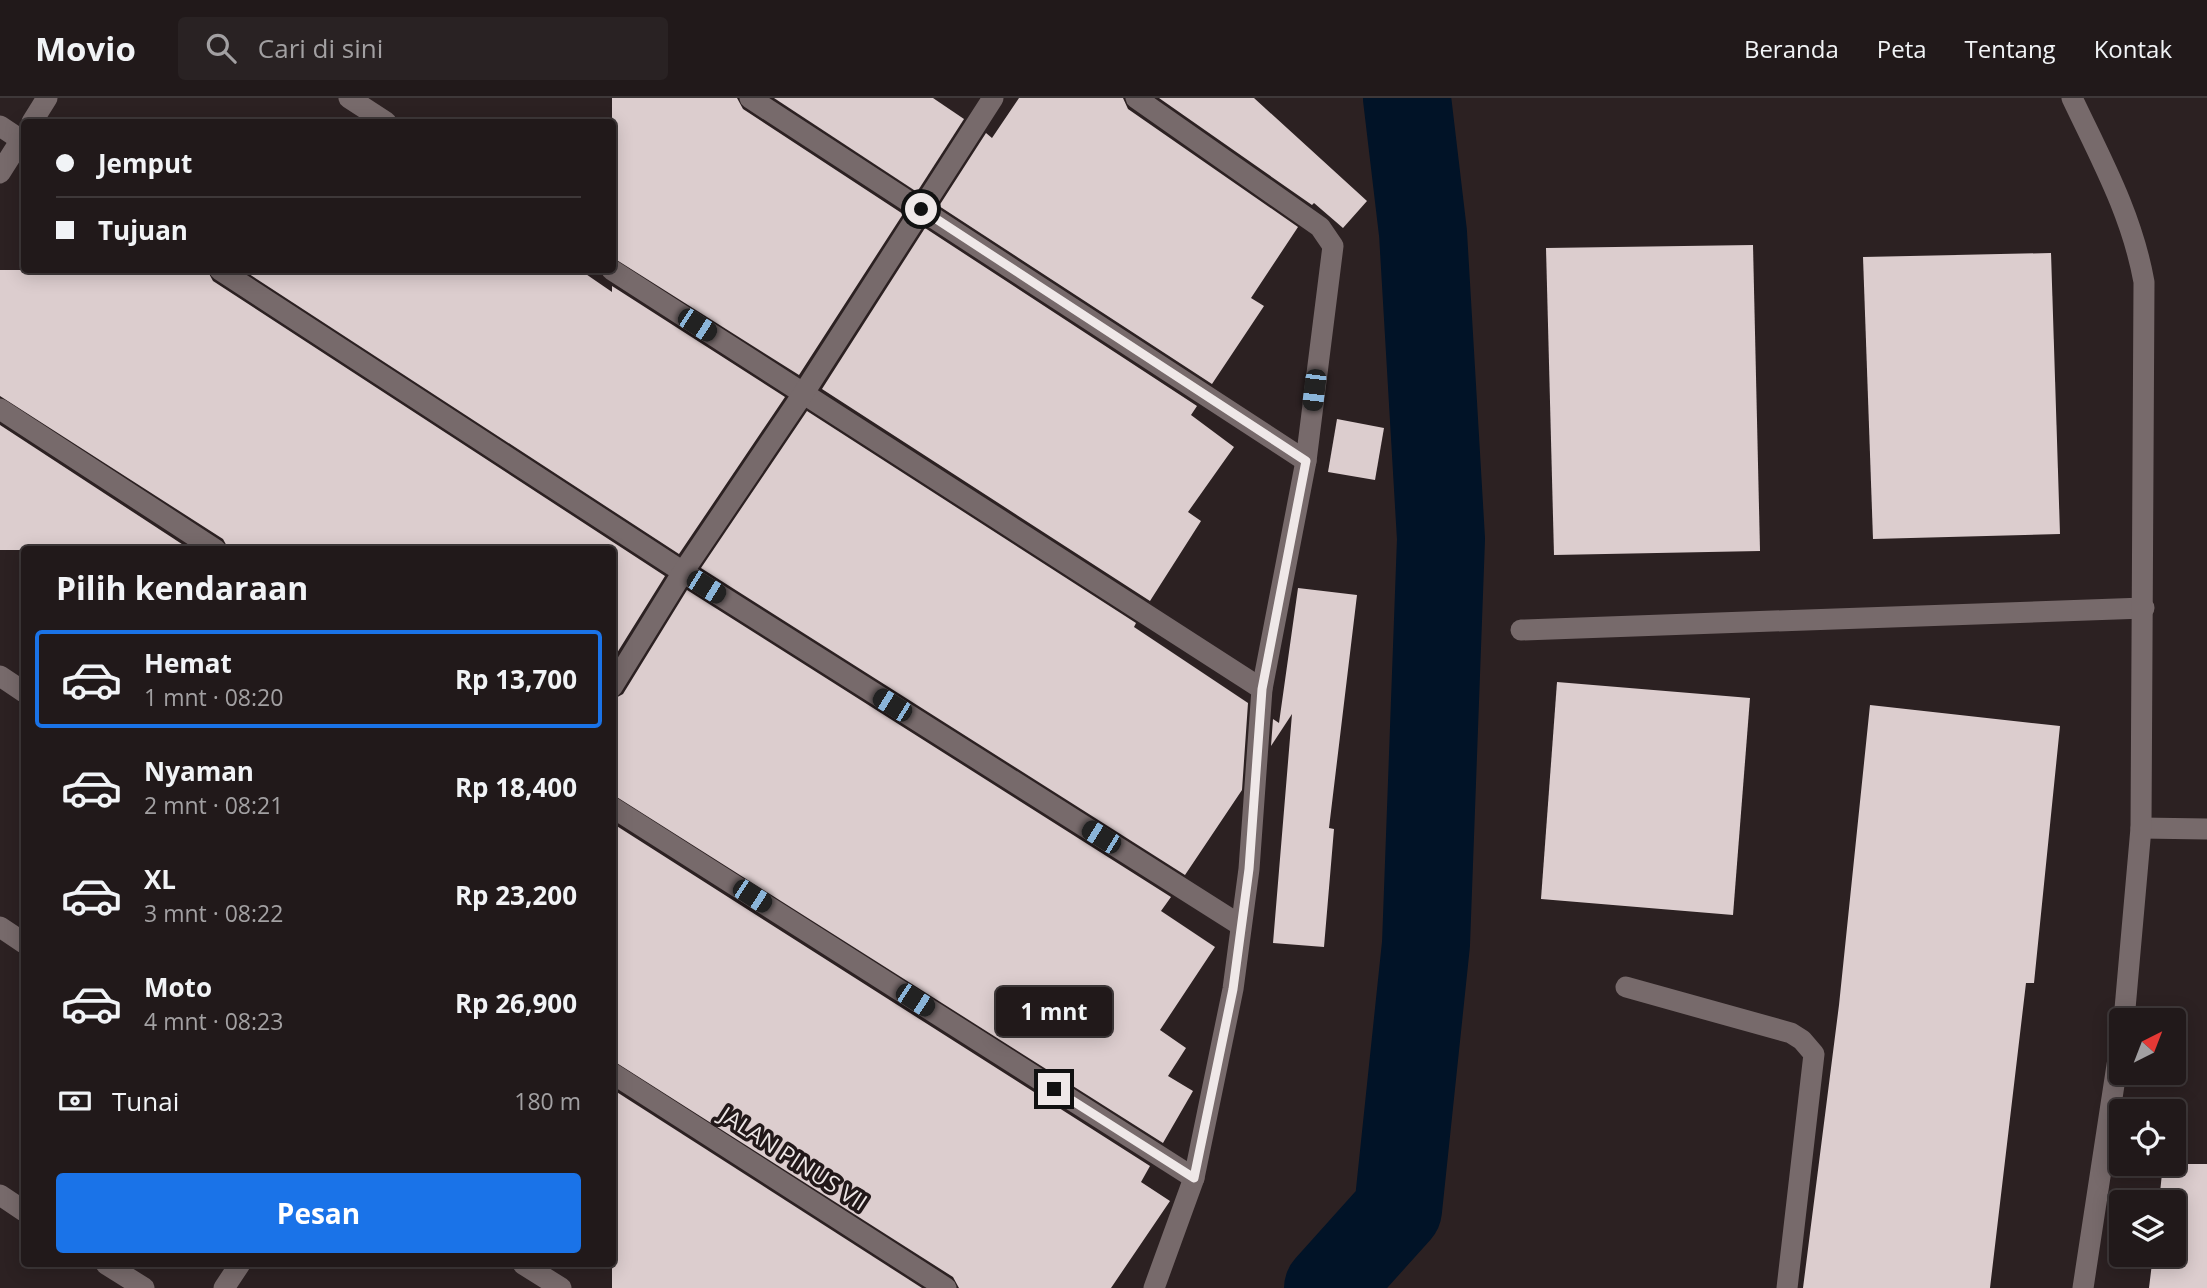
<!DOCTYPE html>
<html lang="id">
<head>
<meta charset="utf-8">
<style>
  body { margin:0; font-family:"Open Sans",sans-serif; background:#292223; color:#f1f3f6; height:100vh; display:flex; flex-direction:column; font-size:26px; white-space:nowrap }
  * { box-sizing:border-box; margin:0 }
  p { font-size:23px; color:#a2a0a2 }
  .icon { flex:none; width:38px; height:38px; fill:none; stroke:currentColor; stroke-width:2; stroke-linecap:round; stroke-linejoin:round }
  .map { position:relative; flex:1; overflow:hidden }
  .drawer { position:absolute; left:21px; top:448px; width:595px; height:721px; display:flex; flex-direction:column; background:#21191a; border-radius:7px; box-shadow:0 4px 18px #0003,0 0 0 2px #3e3839 }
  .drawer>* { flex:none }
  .hud { position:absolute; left:21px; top:21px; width:595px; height:154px; border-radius:7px; box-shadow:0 4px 18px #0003,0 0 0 2px #3e3839; display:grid; align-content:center; height:154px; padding:0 35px; background:#21191a }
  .needle { width:46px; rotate:42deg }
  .fabs { position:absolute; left:2109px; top:910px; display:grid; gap:14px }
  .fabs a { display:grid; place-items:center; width:77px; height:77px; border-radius:7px; background:#21191a; box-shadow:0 4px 18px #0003,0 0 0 2px #3e3839; font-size:35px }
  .end { position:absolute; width:32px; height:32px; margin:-16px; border:9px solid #efe8e8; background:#111; box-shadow:0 0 0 4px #111 }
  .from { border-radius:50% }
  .bubble { position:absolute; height:49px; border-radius:7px; background:#21191a; box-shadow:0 4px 18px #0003,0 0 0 2px #3e3839; font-size:23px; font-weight:700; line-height:49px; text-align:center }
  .car { position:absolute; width:21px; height:42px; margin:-21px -10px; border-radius:9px; box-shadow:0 0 5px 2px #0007; background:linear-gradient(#222 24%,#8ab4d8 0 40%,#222 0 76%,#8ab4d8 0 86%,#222 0) }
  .hud b { display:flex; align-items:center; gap:24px; height:66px; font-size:26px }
  .hud b+b { border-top:2px solid #3e3839 }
  .hud i { width:18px; height:18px; background:#f1f3f6 }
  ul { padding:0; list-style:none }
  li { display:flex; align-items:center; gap:21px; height:98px; margin:0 14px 10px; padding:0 21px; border:4px solid transparent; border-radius:7px }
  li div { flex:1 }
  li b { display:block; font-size:26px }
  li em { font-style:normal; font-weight:700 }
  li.active { border-color:#1a73e8 }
  li>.icon { width:63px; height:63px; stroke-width:1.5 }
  h2 { padding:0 35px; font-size:32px; line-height:84px }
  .pay { display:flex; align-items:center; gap:18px; height:77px; padding:0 35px; font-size:26px }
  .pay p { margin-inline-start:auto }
  .cta { display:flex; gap:14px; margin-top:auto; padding:14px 35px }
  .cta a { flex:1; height:80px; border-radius:7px; background:#1a73e8; color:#fff; font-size:28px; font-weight:700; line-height:80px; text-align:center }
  header { display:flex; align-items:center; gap:42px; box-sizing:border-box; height:98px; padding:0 35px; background:#21191a; border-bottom:2px solid #3e3839 }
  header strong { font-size:33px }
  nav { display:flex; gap:38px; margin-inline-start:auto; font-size:24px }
  .search { width:490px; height:63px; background:#292223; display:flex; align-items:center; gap:18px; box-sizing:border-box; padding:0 24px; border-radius:7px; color:#a2a0a2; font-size:26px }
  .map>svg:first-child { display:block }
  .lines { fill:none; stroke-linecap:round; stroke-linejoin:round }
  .river { stroke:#011327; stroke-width:88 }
  .building { fill:#dccdce }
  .service { stroke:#776a6b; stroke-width:21 }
  .minor { stroke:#776a6b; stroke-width:21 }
  .route { stroke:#efe8e8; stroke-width:9 }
  .labels { text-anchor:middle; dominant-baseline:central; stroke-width:7; stroke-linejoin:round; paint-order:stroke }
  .street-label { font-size:23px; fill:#efe8e8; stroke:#221819 }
</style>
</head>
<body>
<header>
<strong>Movio</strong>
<div class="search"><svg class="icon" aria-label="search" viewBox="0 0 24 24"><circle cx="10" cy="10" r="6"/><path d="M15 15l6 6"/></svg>Cari di sini</div>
<nav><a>Beranda</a><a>Peta</a><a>Tentang</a><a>Kontak</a></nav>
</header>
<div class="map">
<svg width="2207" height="1190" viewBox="0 0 2207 1190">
  <rect width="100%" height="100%" fill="#2c2122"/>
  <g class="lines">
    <polyline class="river" points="1328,1190 1398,1112 1426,846 1441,441 1423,135 1407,0"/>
  </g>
  <g class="building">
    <polygon points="612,0 737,0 743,11 903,116 799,277 612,159"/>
    <polygon points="774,0 933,0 964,21 917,94"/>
    <polygon points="1019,0 1123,0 1128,11 1298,129 1251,200 1264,208 1212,286 939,108 986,35 992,40"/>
    <polygon points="1159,0 1254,0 1367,103 1343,130 1314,105 1312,107"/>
    <polygon points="925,130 1197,308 1191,317 1234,349 1188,414 1201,423 1150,503 822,291"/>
    <polygon points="1753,147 1760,453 1554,457 1546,150"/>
    <polygon points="2051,155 2060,436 1873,441 1863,159"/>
    <polygon points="0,172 207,172 213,183 665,478 612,563 612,452 229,452 223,441 0,298"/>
    <polygon points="243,172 580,172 612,194 612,188 785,299 679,456"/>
    <polygon points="807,313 1136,525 1134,529 1248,605 1242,692 1185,777 701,470"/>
    <polygon points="1337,321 1384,330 1375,382 1328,374"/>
    <polygon points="0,327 191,452 0,452"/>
    <polygon points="1298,490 1357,497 1329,730 1334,731 1324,849 1273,845 1292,616 1271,648 1273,621 1279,625"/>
    <polygon points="687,492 1171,799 1161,813 1215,849 1160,932 1186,950 1168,978 1193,993 1163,1045 612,696 612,602 623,596"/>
    <polygon points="1557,584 1750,600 1733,817 1541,801"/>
    <polygon points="1870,607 2060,628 2034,885 2026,885 1990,1190 1803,1190 1839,907"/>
    <polygon points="612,725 1150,1068 1141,1084 1170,1103 1111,1190 959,1190 953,1179 612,962"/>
    <polygon points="612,991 922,1190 612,1190"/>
    <polygon points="2163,1066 2207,1066 2207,1190 2149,1190 2153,1157 2174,1157 2174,1104 2159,1104"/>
  </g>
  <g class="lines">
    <g class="service">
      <polyline points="1521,532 2144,510"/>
      <polyline points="2141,730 2207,731"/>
      <polyline points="1626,889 1791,935 1802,942 1814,956 1787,1190"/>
    </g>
    <g class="minor">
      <polyline points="349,0 386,24"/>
      <polyline points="750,0 1306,363"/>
      <polyline points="1136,0 1320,129 1333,148 1306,363 1262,591 1249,771 1233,891 1194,1080 1154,1190"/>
      <path d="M2072 0C2101 61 2132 117 2144 184L2141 730 2124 922"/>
      <polyline points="32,24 47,0"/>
      <polyline points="0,28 24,44"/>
      <polyline points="0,75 24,37"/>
      <polyline points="220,172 683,474 1240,827"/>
      <polyline points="612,172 1262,591"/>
      <polyline points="0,311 216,452"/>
      <polyline points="0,578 24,594"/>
      <polyline points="612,589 683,474 803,296 993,0"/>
      <polyline points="612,709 1194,1080"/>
      <polyline points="0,829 24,845"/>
      <polyline points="612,975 946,1190"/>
      <polyline points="0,1097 24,1113"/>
      <polyline points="106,1166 144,1190"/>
      <polyline points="523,1166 561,1190"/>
      <polyline points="224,1190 240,1166"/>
      <polyline points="2083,1190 2121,941"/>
    </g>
  </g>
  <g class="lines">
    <polyline class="route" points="921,111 1306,363 1262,591 1249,771 1233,891 1194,1080 1054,991"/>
  </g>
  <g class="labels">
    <g class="street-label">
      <text transform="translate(794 1060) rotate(33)">JALAN PINUS VII</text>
    </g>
  </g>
</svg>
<div class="fabs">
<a><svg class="needle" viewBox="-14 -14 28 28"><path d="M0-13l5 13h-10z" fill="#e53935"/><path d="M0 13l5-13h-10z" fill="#a2a0a2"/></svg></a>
<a><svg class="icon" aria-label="locate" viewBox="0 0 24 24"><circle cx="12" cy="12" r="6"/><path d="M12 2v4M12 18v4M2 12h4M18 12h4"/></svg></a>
<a><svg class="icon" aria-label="layers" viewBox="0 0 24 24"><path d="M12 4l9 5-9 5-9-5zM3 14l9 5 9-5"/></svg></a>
</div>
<i class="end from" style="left:921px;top:111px"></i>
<i class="end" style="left:1054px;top:991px"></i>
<div class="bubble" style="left:996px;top:889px;width:116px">1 mnt</div>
<i class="car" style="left:697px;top:227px;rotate:123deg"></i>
<i class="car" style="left:1314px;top:292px;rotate:187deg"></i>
<i class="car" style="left:706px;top:489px;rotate:122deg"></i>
<i class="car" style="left:892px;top:607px;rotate:302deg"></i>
<i class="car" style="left:1101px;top:739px;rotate:302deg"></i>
<i class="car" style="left:752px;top:798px;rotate:123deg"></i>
<i class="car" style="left:915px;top:902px;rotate:123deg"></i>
<div class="hud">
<b><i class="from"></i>Jemput</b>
<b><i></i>Tujuan</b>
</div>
<section class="drawer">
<h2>Pilih kendaraan</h2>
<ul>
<li class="active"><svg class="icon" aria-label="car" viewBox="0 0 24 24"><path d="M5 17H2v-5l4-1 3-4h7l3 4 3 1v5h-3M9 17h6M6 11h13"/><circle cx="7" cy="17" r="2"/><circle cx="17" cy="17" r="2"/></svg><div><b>Hemat</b><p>1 mnt · 08:20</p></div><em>Rp 13,700</em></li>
<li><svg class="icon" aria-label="car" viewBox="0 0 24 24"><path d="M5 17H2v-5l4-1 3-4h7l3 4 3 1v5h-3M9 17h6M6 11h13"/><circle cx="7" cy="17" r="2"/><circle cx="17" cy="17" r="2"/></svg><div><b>Nyaman</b><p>2 mnt · 08:21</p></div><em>Rp 18,400</em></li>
<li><svg class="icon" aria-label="car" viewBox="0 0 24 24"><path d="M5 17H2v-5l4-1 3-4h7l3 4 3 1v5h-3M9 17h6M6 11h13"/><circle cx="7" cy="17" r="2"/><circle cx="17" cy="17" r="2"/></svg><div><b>XL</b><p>3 mnt · 08:22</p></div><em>Rp 23,200</em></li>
<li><svg class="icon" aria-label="car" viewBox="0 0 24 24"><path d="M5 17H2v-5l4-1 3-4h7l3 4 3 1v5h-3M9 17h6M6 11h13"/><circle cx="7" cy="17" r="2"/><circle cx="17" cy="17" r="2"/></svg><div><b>Moto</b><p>4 mnt · 08:23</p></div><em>Rp 26,900</em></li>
</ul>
<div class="pay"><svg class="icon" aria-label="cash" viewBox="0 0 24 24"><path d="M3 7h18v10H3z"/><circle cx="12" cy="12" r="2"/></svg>Tunai<p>180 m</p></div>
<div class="cta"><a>Pesan</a></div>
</section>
</div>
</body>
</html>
